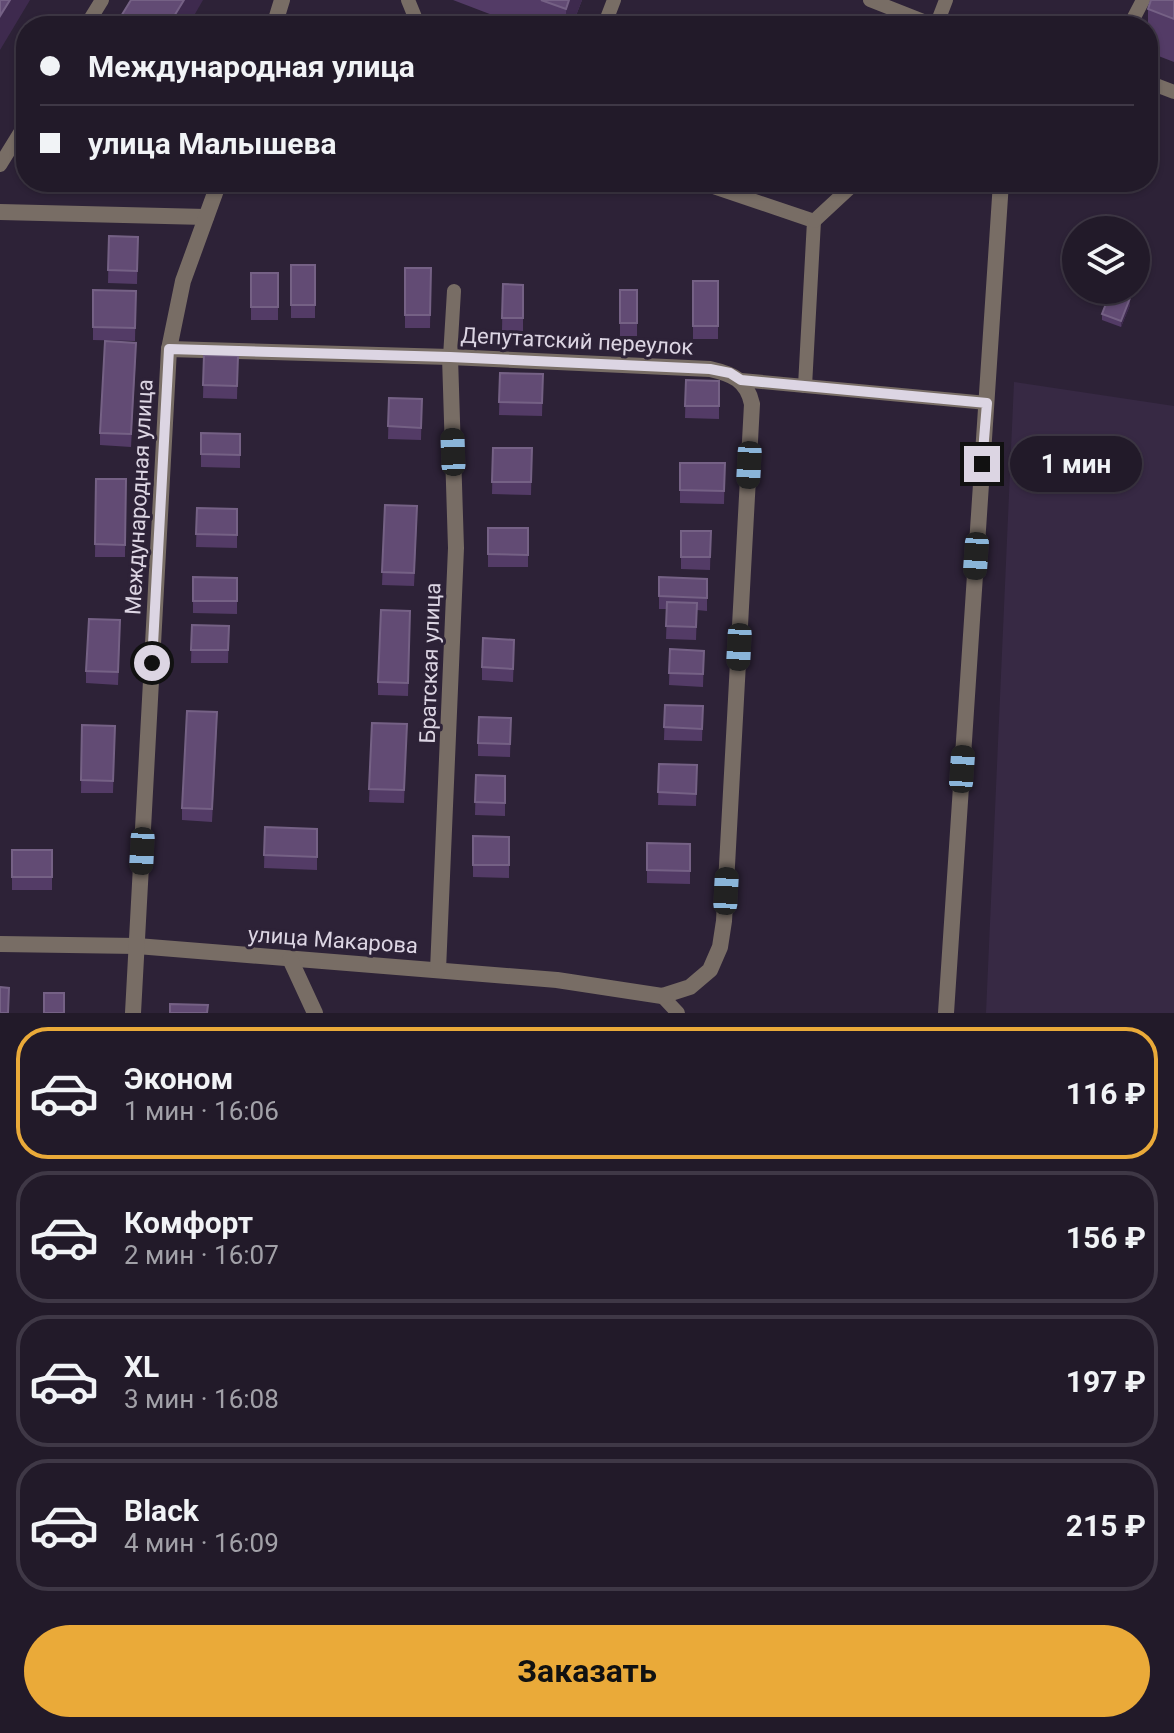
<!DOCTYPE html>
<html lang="ru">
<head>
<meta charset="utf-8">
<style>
  body { margin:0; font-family:Roboto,sans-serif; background:#2e2735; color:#f1f3f6; height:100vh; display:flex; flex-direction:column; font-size:30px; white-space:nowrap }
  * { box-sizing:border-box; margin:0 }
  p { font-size:26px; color:#a2a1a8 }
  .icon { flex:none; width:44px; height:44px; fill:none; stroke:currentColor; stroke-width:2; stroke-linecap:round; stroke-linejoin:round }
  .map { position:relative; height:1013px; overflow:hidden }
  .details { display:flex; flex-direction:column; background:#221a29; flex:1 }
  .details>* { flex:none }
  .banner { position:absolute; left:16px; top:16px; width:1142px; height:176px; border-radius:32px; box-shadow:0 2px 6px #0004,0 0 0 2px #3f3846; display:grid; align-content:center; height:176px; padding:0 24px; background:#221a29 }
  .tools { position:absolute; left:1062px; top:216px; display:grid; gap:16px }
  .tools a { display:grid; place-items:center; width:88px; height:88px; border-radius:50%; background:#221a29; box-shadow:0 2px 6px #0004,0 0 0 2px #3f3846; font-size:40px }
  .end { position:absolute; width:36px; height:36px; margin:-18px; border:10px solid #dcd5e3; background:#111; box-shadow:0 0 0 4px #111 }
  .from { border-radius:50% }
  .bubble { position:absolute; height:56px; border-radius:28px; background:#221a29; box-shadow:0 2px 6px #0004,0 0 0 2px #3f3846; font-size:26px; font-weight:700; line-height:56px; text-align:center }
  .car { position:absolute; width:24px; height:48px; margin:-24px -12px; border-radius:10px; box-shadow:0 0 6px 2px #0007; background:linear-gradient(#222 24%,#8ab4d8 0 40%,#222 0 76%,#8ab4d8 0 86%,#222 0) }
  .banner b { display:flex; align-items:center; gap:28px; height:76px; font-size:30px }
  .banner b+b { border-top:2px solid #3f3846 }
  .banner i { width:20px; height:20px; background:#f1f3f6 }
  ul { padding:14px 0 0; list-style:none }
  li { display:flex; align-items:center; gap:24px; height:132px; margin:0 16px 12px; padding:0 8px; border:4px solid #3f3846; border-radius:32px }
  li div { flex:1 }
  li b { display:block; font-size:30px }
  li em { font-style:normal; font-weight:700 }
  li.current { border-color:#eaaa39 }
  li>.icon { width:72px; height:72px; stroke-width:1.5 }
  .action { display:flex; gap:16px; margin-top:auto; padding:16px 24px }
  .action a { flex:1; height:92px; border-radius:48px; background:#eaaa39; color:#111; font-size:32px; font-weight:700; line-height:92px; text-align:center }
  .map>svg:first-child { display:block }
  .built { fill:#372944 }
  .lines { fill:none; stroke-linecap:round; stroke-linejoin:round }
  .service { stroke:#786d65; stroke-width:14 }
  .minor { stroke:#786d65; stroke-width:16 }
  .wall { fill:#533b66 }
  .shaded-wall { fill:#3e2a4e }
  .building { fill:#624b74; stroke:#756185; stroke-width:2 }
  .route { stroke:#dcd5e3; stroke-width:10 }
  .labels { text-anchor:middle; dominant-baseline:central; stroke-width:6; stroke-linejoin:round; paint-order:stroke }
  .street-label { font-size:22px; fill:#dcd5e3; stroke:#2d2237 }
</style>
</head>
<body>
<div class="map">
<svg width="1174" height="1013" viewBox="0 0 1174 1013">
  <rect width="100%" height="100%" fill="#2d2237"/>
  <polygon class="built" points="1014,382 1174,406 1174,1013 986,1013"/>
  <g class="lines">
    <g class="service">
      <polyline points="408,0 417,22 429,26"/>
      <polyline points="870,0 936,26"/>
      <polyline points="86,26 102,0"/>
      <polyline points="604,26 614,0"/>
      <polyline points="936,26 946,0"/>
      <polyline points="1126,26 1130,25 1143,0"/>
      <polyline points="1148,82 1174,92"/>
      <polyline points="0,165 26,123"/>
      <polyline points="699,182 814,221 805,386"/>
      <polyline points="814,221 856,182"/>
      <polyline points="450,357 454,291"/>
      <polyline points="741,380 987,403"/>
      <polyline points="662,996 678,1013"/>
    </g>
    <g class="minor">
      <polyline points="274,26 282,0"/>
      <polyline points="0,212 206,217"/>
      <path d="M0 944 137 946 557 980 662 996 690 987 710 970 720 947 724 921 752 404C747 380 732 374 710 369L450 357 169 349"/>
      <polyline points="290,959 315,1013"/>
      <polyline points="438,970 456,548 450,357"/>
      <polyline points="133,1013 169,349 183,281 219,182"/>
      <polyline points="946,1013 1001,182"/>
    </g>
  </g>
  <g class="wall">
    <polygon points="453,0 582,0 572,26 521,26"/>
    <polygon points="1174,0 1174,62 1148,52 1148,9"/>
    <polygon points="109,236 138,237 137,284 108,283"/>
    <rect x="291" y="265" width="24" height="53"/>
    <polygon points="405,268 431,268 430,328 405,328"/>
    <rect x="251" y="273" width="27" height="47"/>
    <rect x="693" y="281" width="25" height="58"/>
    <polygon points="503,284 523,285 523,331 502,330"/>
    <polygon points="93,290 136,291 135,341 93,340"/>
    <rect x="620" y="290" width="17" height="46"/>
    <polygon points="1130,305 1121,327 1102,320 1102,314"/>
    <polygon points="136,355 131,447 100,445 100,433"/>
    <polygon points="204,355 238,356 237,399 203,398"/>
    <polygon points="500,373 543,374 542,416 499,415"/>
    <polygon points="686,380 719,381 719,419 685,418"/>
    <polygon points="389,398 422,399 421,440 388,439"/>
    <polygon points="240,434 240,468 201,467 201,454"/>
    <polygon points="493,448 532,448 531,495 492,494"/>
    <polygon points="725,463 724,504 680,503 680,490"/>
    <polygon points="96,479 126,479 125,557 95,557"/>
    <polygon points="385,505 417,519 414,586 382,585"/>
    <polygon points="197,508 237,509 237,548 196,547"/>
    <rect x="488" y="528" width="40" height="39"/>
    <polygon points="681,531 711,531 710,570 681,569"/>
    <polygon points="193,577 237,578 237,614 193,613"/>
    <polygon points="659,577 707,579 707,611 697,610 696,640 666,639 667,609 659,609"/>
    <polygon points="410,611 408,696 378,695 378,682"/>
    <polygon points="192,625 229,626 228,663 191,663"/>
    <polygon points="120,633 118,685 86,683 86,671"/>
    <polygon points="670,649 704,651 703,687 669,685"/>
    <polygon points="514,653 513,682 482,680 482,667"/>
    <polygon points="665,705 703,706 702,741 664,740"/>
    <polygon points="511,718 510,757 478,756 478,743"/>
    <polygon points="372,723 407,724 404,803 369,802"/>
    <polygon points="82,725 115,726 113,793 81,793"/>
    <polygon points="217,725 212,822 182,820 182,808"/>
    <polygon points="659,764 697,765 696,806 658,805"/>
    <polygon points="476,775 505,776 505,816 475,815"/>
    <polygon points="265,827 317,829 317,870 264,868"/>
    <polygon points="473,836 509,837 509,878 473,877"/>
    <polygon points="647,843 690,844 690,884 647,883"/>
    <rect x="12" y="850" width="40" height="40"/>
  </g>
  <g class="shaded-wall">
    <polygon points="10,0 30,0 0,50 0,16"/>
    <polygon points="184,0 203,0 188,26 168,26"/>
    <polygon points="569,0 582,0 572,26 566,26 566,9"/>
    <polygon points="1130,298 1130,305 1121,327 1121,321"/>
  </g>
  <g class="building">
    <polygon points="0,0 10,0 0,16"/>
    <polygon points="131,0 184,0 168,26 115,26"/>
    <polygon points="541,0 569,0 566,9"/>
    <polygon points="1151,0 1174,0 1174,19 1148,9"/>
    <polygon points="109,236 138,237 137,271 108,270"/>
    <rect x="291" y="265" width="24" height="40"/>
    <polygon points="405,268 431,268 430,315 405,315"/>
    <rect x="251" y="273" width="27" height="34"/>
    <rect x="693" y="281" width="25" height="45"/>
    <polygon points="503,284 523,285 523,318 502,318"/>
    <polygon points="93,290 136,291 135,328 93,327"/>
    <rect x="620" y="290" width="17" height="33"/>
    <polygon points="1111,291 1130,298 1121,321 1102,314"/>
    <polygon points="105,341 136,343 131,434 100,433"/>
    <polygon points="204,355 238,356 237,386 203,385"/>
    <polygon points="500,373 543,374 542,403 499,402"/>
    <polygon points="686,380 719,381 719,406 685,406"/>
    <polygon points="389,398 422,399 421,428 388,426"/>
    <polygon points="201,433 240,434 240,455 201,454"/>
    <polygon points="493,448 532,448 531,482 492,482"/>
    <polygon points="680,463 725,463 724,491 680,490"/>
    <polygon points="96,479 126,479 125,545 95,544"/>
    <polygon points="385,505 417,506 414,573 382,572"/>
    <polygon points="197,508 237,509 237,535 196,534"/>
    <polygon points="488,528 528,528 528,555 488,554"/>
    <polygon points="681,531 711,531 710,557 681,557"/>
    <polygon points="193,577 237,578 237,601 193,601"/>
    <polygon points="659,577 707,579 707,598 659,596"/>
    <polygon points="667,602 697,603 696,627 666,626"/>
    <polygon points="381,610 410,611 408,683 378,682"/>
    <polygon points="89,619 120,620 118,672 86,671"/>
    <polygon points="192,625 229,626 228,650 191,650"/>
    <polygon points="483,638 514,640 513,669 482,667"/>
    <polygon points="670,649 704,651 703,674 669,673"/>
    <polygon points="665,705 703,706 702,729 664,727"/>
    <polygon points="187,711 217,712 212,809 182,808"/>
    <polygon points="479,717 511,718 510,744 478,743"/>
    <polygon points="372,723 407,724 404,790 369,789"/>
    <polygon points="82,725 115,726 113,781 81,780"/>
    <polygon points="659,764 697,765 696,794 658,792"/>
    <polygon points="476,775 505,776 505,803 475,802"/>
    <polygon points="265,827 317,829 317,857 264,855"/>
    <polygon points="473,836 509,837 509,865 473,865"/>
    <polygon points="647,843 690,844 690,871 647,870"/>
    <rect x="12" y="850" width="40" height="27"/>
    <polygon points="0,987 9,988 8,1013 0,1013"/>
    <rect x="44" y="993" width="20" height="20"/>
    <polygon points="170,1004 208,1005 207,1013 170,1013"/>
  </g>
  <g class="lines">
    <polyline class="route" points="152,663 169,349 450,357 710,369 730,373 741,380 987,403 982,464"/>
  </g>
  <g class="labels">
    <g class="street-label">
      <text transform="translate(577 341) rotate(3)">Депутатский переулок</text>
      <text transform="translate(139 497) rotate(-87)">Международная улица</text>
      <text transform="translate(430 663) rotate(-88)">Братская улица</text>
      <text transform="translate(333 940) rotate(4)">улица Макарова</text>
    </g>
  </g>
</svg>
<div class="tools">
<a><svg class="icon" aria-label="layers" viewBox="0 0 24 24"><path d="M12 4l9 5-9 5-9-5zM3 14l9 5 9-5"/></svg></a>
</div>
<i class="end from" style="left:152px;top:663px"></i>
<i class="end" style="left:982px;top:464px"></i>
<div class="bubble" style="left:1010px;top:436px;width:132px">1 мин</div>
<i class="car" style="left:453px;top:452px;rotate:358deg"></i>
<i class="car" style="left:749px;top:465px;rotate:183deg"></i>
<i class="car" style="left:976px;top:556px;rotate:184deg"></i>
<i class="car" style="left:739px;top:647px;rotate:183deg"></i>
<i class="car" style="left:962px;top:769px;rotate:4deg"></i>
<i class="car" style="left:142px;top:851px;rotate:183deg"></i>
<i class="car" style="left:726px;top:891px;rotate:3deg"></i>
<div class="banner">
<b><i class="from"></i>Международная улица</b>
<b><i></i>улица Малышева</b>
</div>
</div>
<section class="details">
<ul>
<li class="current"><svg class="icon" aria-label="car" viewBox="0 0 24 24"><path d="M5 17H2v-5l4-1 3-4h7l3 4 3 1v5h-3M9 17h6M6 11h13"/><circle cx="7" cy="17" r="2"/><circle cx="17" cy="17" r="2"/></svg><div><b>Эконом</b><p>1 мин · 16:06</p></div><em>116 ₽</em></li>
<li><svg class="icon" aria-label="car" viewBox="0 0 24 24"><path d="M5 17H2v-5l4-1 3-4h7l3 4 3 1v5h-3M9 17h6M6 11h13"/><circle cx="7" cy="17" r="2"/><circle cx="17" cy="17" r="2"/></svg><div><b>Комфорт</b><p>2 мин · 16:07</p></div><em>156 ₽</em></li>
<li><svg class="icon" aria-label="car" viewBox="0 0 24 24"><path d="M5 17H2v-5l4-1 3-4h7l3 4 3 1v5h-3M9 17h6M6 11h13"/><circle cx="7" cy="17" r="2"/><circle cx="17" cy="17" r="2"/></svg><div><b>XL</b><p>3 мин · 16:08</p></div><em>197 ₽</em></li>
<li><svg class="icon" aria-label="car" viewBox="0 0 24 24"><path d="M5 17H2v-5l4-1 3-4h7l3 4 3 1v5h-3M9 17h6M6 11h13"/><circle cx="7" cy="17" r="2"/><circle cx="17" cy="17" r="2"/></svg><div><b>Black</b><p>4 мин · 16:09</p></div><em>215 ₽</em></li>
</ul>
<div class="action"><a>Заказать</a></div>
</section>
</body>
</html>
